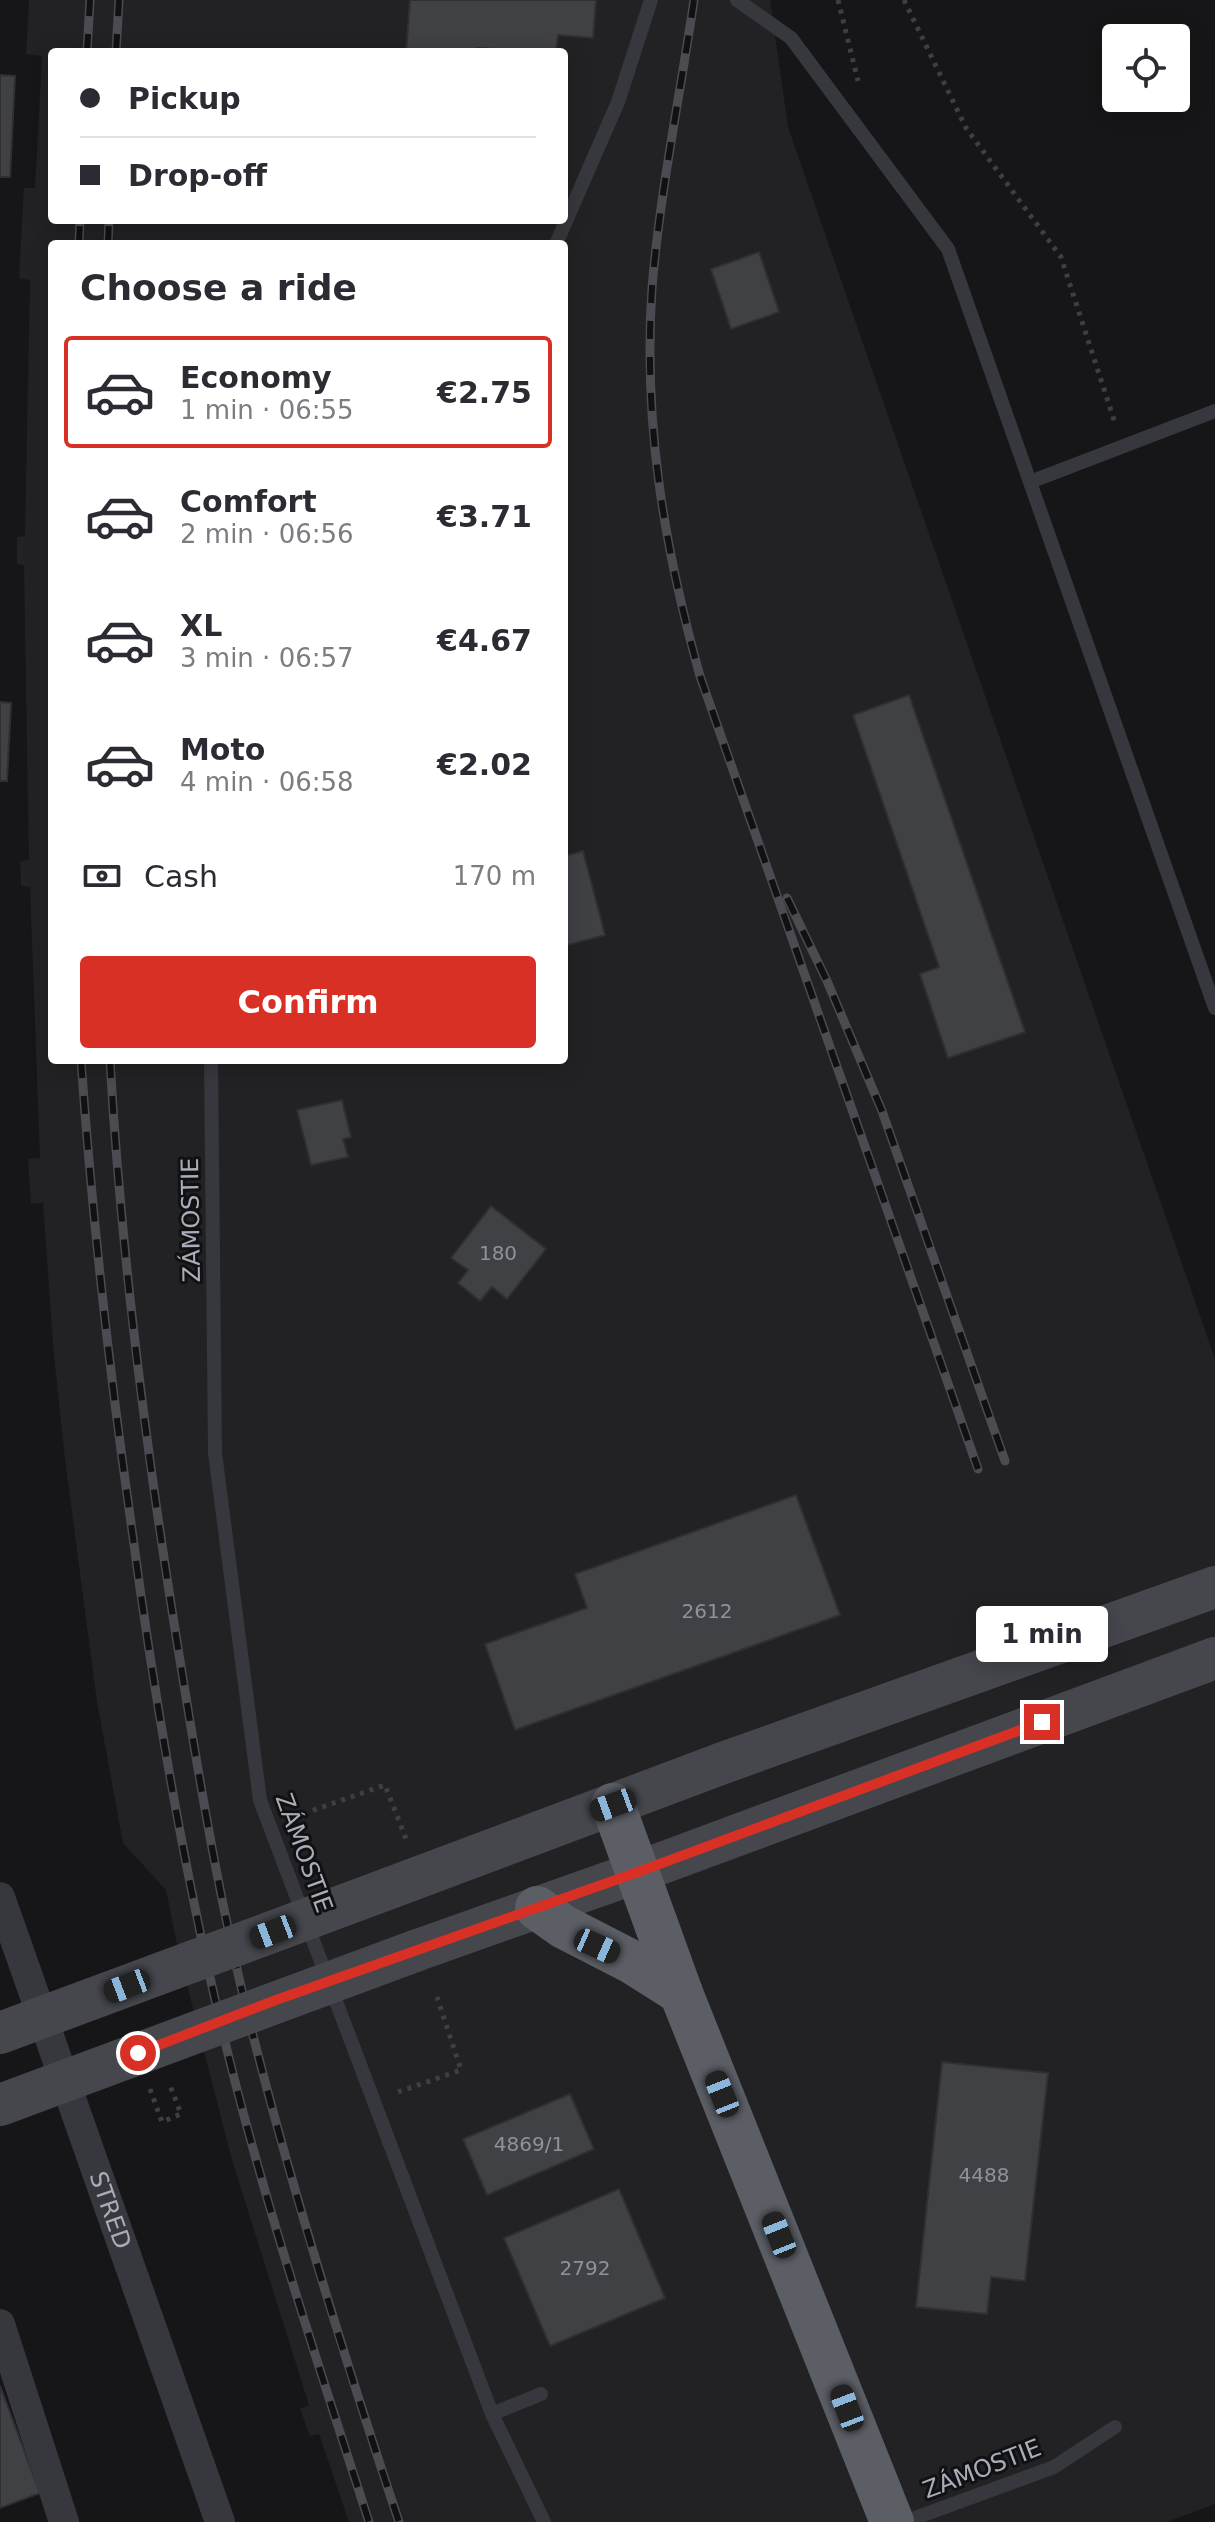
<!DOCTYPE html>
<html lang="en">
<head>
<meta charset="utf-8">
<style>
  body { margin:0; font-family:"DejaVu Sans",sans-serif; background:#f2f2f3; color:#2b2b33; height:100vh; display:flex; flex-direction:column; font-size:30px; white-space:nowrap }
  * { box-sizing:border-box; margin:0 }
  p { font-size:26px; color:#7c7c81 }
  .icon { flex:none; width:44px; height:44px; fill:none; stroke:currentColor; stroke-width:2; stroke-linecap:round; stroke-linejoin:round }
  .map { position:relative; flex:1; overflow:hidden }
  .drawer { position:absolute; left:48px; top:240px; width:520px; height:824px; display:flex; flex-direction:column; background:#fff; border-radius:8px; box-shadow:0 4px 20px #0003 }
  .drawer>* { flex:none }
  .banner { position:absolute; left:48px; top:48px; width:520px; height:176px; border-radius:8px; box-shadow:0 4px 20px #0003; display:grid; align-content:center; height:176px; padding:0 32px; background:#fff }
  .fabs { position:absolute; left:1102px; top:24px; display:grid; gap:16px }
  .fabs a { display:grid; place-items:center; width:88px; height:88px; border-radius:8px; background:#fff; box-shadow:0 4px 20px #0003; font-size:40px }
  .end { position:absolute; width:36px; height:36px; margin:-18px; border:10px solid #d93025; background:#fff; box-shadow:0 0 0 4px #fff }
  .from { border-radius:50% }
  .bubble { position:absolute; height:56px; border-radius:8px; background:#fff; box-shadow:0 4px 20px #0003; font-size:26px; font-weight:700; line-height:56px; text-align:center }
  .car { position:absolute; width:24px; height:48px; margin:-24px -12px; border-radius:10px; box-shadow:0 0 6px 2px #0007; background:linear-gradient(#222 24%,#8ab4d8 0 40%,#222 0 76%,#8ab4d8 0 86%,#222 0) }
  .banner b { display:flex; align-items:center; gap:28px; height:76px; font-size:30px }
  .banner b+b { border-top:2px solid #e1e1e2 }
  .banner i { width:20px; height:20px; background:#2b2b33 }
  ul { padding:0; list-style:none }
  li { display:flex; align-items:center; gap:24px; height:112px; margin:0 16px 12px; padding:0 16px; border:4px solid transparent; border-radius:8px }
  li div { flex:1 }
  li b { display:block; font-size:30px }
  li em { font-style:normal; font-weight:700 }
  li.on { border-color:#d93025 }
  li>.icon { width:72px; height:72px; stroke-width:1.5 }
  h2 { padding:0 32px; font-size:36px; line-height:96px }
  .pay { display:flex; align-items:center; gap:20px; height:88px; padding:0 32px; font-size:30px }
  .pay p { margin-inline-start:auto }
  .primary-button { display:flex; gap:16px; margin-top:auto; padding:16px 32px }
  .primary-button a { flex:1; height:92px; border-radius:8px; background:#d93025; color:#fff; font-size:32px; font-weight:700; line-height:92px; text-align:center }
  .map>svg:first-child { display:block }
  .built { fill:#222225; fill-rule:evenodd }
  .building { fill:#404145; stroke:#303034; stroke-width:2 }
  .lines { fill:none; stroke-linecap:round; stroke-linejoin:round }
  .path { stroke:#3d3f44; stroke-width:5; stroke-dasharray:4 6; stroke-linecap:butt }
  .service { stroke:#37383d; stroke-width:14 }
  .minor { stroke:#37383d; stroke-width:30 }
  .secondary { stroke:#45474d; stroke-width:42 }
  .trunk { stroke:#5b5e65; stroke-width:44 }
  .rail-casing { stroke:#4a4c52; stroke-width:9 }
  .rail { stroke:#111113; stroke-width:6; stroke-dasharray:18; stroke-linecap:butt }
  .secondary-bridge { stroke:#45474d; stroke-width:42 }
  .route { stroke:#d93025; stroke-width:10 }
  .labels { text-anchor:middle; dominant-baseline:central; stroke-width:6; stroke-linejoin:round; paint-order:stroke }
  .number-label { font-size:20px; fill:#8e929b }
  .street-label { font-size:24px; fill:#a8adb8; stroke:#111113 }
</style>
</head>
<body>
<div class="map">
<svg width="1215" height="2522" viewBox="0 0 1215 2522">
  <rect width="100%" height="100%" fill="#161618"/>
  <path class="built" d="M29 0H770L788 127 1215 1359V2504L1167 2522H349L319 2434 310 2436 300 2409 309 2405 232 2160 179 1954 166 1890 123 1843 97 1702 65 1459 54 1356 43 1203 31 1204 28 1159 40 1158 30 887 21 886 20 861 29 860 24 565 17 564V537L25 536 30 280 19 278 24 188H35L42 56 26 54ZM52 52H564V220H52ZM52 244H564V1060H52Z"/>
  <g class="building">
    <polygon points="410,0 596,0 593,38 558,35 556,52 477,48 476,52 406,52"/>
    <polygon points="0,75 15,76 10,177 0,177"/>
    <polygon points="759,252 779,312 731,329 711,269"/>
    <polygon points="909,695 1025,1032 948,1058 920,974 939,967 853,715"/>
    <polygon points="0,702 11,703 7,781 0,781"/>
    <polygon points="583,851 605,935 564,946 564,856"/>
    <polygon points="342,1100 351,1137 343,1139 348,1157 311,1165 297,1110"/>
    <polygon points="491,1206 546,1249 507,1299 492,1287 480,1301 458,1283 468,1270 451,1258"/>
    <polygon points="796,1495 840,1615 515,1730 485,1644 587,1608 575,1574"/>
    <polygon points="942,2062 1048,2073 1025,2281 991,2277 987,2314 916,2307"/>
    <polygon points="570,2094 594,2149 487,2195 463,2139"/>
    <polygon points="619,2189 665,2298 550,2346 504,2238"/>
    <polygon points="0,2386 40,2493 0,2508"/>
  </g>
  <g class="lines">
    <g class="path">
      <polyline points="838,0 858,81"/>
      <polyline points="904,0 966,128 1061,257 1115,423"/>
      <polyline points="294,1817 385,1785 406,1839"/>
      <polyline points="150,2089 162,2122 181,2114 169,2083"/>
      <polyline points="398,2092 461,2070 437,1997"/>
    </g>
    <g class="service">
      <polyline points="737,0 791,38 948,249 1215,1008"/>
      <polyline points="556,244 618,102 651,0"/>
      <polyline points="1030,482 1215,411"/>
      <polyline points="211,1060 215,1453 260,1800 492,2414 544,2522"/>
      <polyline points="492,2414 541,2394"/>
      <polyline points="904,2522 1054,2467 1115,2427"/>
    </g>
    <g class="minor">
      <path id="s1" d="M0 1897 220 2522"/>
      <polyline points="0,2324 64,2522"/>
    </g>
    <g class="secondary">
      <polyline points="390,1888 723,1763 1215,1587"/>
      <polyline points="415,1951 638,1872 1215,1658"/>
    </g>
    <g class="trunk">
      <polyline points="613,1805 681,1993 892,2522"/>
      <polyline points="537,1908 564,1927 632,1962 681,1993"/>
    </g>
    <g class="rail-casing">
      <g id="rail">
        <path d="M694 0C680 96 660 191 652 288 643 423 664 547 700 676L978 1469"/>
        <polyline points="87,52 90,0"/>
        <polyline points="116,52 119,0"/>
        <polyline points="79,244 80,220"/>
        <polyline points="108,244 109,220"/>
        <polyline points="787,898 827,981 882,1111 1005,1461"/>
        <path d="M81 1060C92 1215 109 1369 131 1523 155 1704 186 1885 230 2062 269 2217 320 2370 369 2522"/>
        <path d="M110 1060C121 1255 146 1449 177 1642 199 1778 221 1914 256 2047 297 2207 347 2365 399 2522"/>
      </g>
    </g>
    <use href="#rail" class="rail"/>
    <g class="secondary-bridge">
      <polyline points="0,2033 390,1888"/>
      <polyline points="0,2105 415,1951"/>
    </g>
  </g>
  <g class="lines">
    <polyline class="route" points="138,2053 276,2000 638,1872 1042,1722"/>
  </g>
  <g class="labels">
    <g class="number-label">
      <text x="498" y="1253">180</text>
      <text x="707" y="1611">2612</text>
      <text x="529" y="2144">4869/1</text>
      <text x="984" y="2175">4488</text>
      <text x="585" y="2268">2792</text>
    </g>
    <g class="street-label">
      <text transform="translate(191 1220) rotate(-91)">ZÁMOSTIE</text>
      <text transform="translate(304 1853) rotate(70)">ZÁMOSTIE</text>
      <text stroke="none"><textPath href="#s1" startOffset="332">STRED</textPath></text>
      <text transform="translate(982 2469) rotate(-21)">ZÁMOSTIE</text>
    </g>
  </g>
</svg>
<div class="fabs">
<a><svg class="icon" aria-label="locate" viewBox="0 0 24 24"><circle cx="12" cy="12" r="6"/><path d="M12 2v4M12 18v4M2 12h4M18 12h4"/></svg></a>
</div>
<i class="end from" style="left:138px;top:2053px"></i>
<i class="end" style="left:1042px;top:1722px"></i>
<div class="bubble" style="left:976px;top:1606px;width:132px">1 min</div>
<i class="car" style="left:613px;top:1805px;rotate:250deg"></i>
<i class="car" style="left:273px;top:1932px;rotate:249deg"></i>
<i class="car" style="left:597px;top:1946px;rotate:114deg"></i>
<i class="car" style="left:127px;top:1986px;rotate:249deg"></i>
<i class="car" style="left:722px;top:2094px;rotate:338deg"></i>
<i class="car" style="left:779px;top:2235px;rotate:338deg"></i>
<i class="car" style="left:847px;top:2408px;rotate:339deg"></i>
<div class="banner">
<b><i class="from"></i>Pickup</b>
<b><i></i>Drop-off</b>
</div>
<section class="drawer">
<h2>Choose a ride</h2>
<ul>
<li class="on"><svg class="icon" aria-label="car" viewBox="0 0 24 24"><path d="M5 17H2v-5l4-1 3-4h7l3 4 3 1v5h-3M9 17h6M6 11h13"/><circle cx="7" cy="17" r="2"/><circle cx="17" cy="17" r="2"/></svg><div><b>Economy</b><p>1 min · 06:55</p></div><em>€2.75</em></li>
<li><svg class="icon" aria-label="car" viewBox="0 0 24 24"><path d="M5 17H2v-5l4-1 3-4h7l3 4 3 1v5h-3M9 17h6M6 11h13"/><circle cx="7" cy="17" r="2"/><circle cx="17" cy="17" r="2"/></svg><div><b>Comfort</b><p>2 min · 06:56</p></div><em>€3.71</em></li>
<li><svg class="icon" aria-label="car" viewBox="0 0 24 24"><path d="M5 17H2v-5l4-1 3-4h7l3 4 3 1v5h-3M9 17h6M6 11h13"/><circle cx="7" cy="17" r="2"/><circle cx="17" cy="17" r="2"/></svg><div><b>XL</b><p>3 min · 06:57</p></div><em>€4.67</em></li>
<li><svg class="icon" aria-label="car" viewBox="0 0 24 24"><path d="M5 17H2v-5l4-1 3-4h7l3 4 3 1v5h-3M9 17h6M6 11h13"/><circle cx="7" cy="17" r="2"/><circle cx="17" cy="17" r="2"/></svg><div><b>Moto</b><p>4 min · 06:58</p></div><em>€2.02</em></li>
</ul>
<div class="pay"><svg class="icon" aria-label="cash" viewBox="0 0 24 24"><path d="M3 7h18v10H3z"/><circle cx="12" cy="12" r="2"/></svg>Cash<p>170 m</p></div>
<div class="primary-button"><a>Confirm</a></div>
</section>
</div>
</body>
</html>
